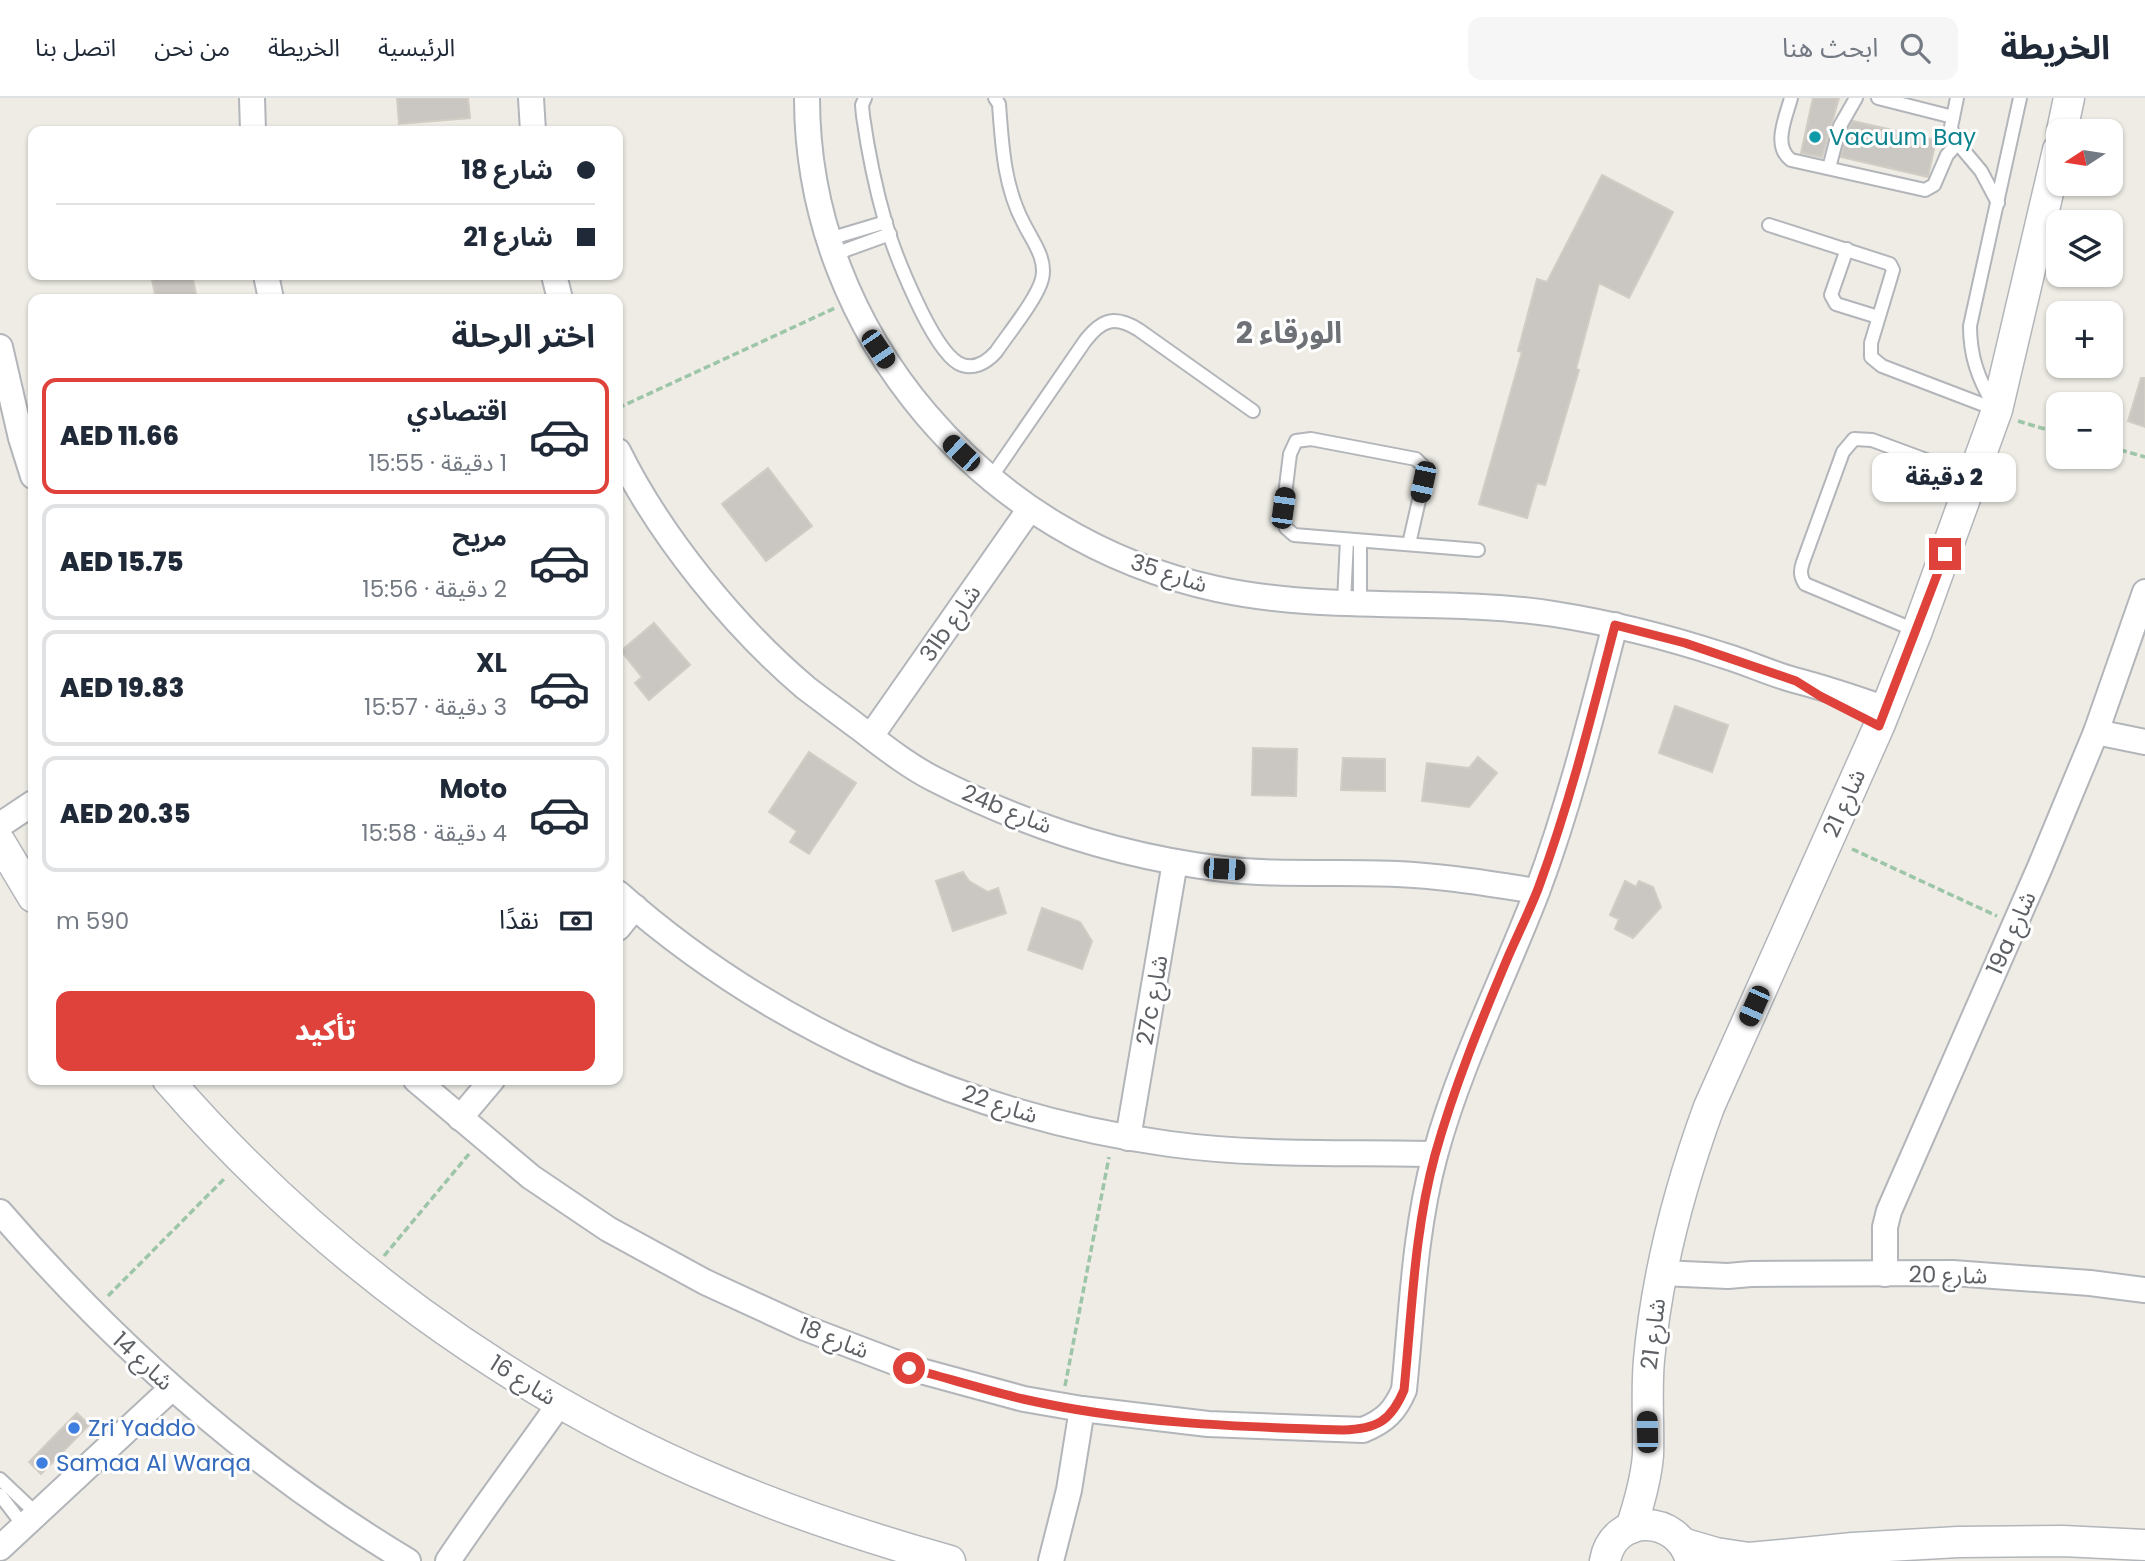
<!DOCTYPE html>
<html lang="ar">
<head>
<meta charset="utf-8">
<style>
  body { margin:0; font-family:Poppins,"Noto Sans Arabic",sans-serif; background:#f6f6f7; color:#1f2937; direction:rtl; height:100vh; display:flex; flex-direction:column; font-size:26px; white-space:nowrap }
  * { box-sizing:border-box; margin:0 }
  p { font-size:23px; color:#747a83 }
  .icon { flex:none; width:38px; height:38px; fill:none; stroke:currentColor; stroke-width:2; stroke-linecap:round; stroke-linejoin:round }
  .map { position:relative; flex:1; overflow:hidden; direction:ltr }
  .panel { position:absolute; left:28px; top:196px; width:595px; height:791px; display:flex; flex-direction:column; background:#fff; border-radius:14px; box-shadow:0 2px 5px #0004; direction:rtl }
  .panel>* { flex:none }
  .top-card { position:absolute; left:28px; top:28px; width:595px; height:154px; border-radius:14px; box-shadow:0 2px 5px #0004; direction:rtl; display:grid; align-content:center; height:154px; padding:0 28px; background:#fff }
  .needle { width:46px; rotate:258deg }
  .controls { position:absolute; left:2046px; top:21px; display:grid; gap:14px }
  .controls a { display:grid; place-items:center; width:77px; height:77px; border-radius:14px; background:#fff; box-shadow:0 2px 5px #0004; font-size:35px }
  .end { position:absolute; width:32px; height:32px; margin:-16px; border:9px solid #df423a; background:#fff; box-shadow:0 0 0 4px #fff }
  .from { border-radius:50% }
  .bubble { position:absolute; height:49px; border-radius:14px; background:#fff; box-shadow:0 2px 5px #0004; font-size:23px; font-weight:800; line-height:49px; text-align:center; direction:rtl }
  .car { position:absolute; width:21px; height:42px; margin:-21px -10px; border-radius:9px; box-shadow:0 0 5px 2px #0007; background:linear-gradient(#222 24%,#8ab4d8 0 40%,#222 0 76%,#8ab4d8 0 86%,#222 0) }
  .top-card b { display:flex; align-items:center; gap:24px; height:66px; font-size:26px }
  .top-card b+b { border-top:2px solid #e0e1e3 }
  .top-card i { width:18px; height:18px; background:#1f2937 }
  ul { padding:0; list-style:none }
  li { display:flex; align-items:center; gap:21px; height:116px; margin:0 14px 10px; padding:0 14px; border:4px solid #e0e1e3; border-radius:14px }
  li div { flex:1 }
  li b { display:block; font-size:26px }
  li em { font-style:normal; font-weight:800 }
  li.on { border-color:#df423a }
  li>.icon { width:63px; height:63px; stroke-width:1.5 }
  h2 { padding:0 28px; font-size:32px; line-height:84px }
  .pay { display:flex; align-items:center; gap:18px; height:77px; padding:0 28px; font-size:26px }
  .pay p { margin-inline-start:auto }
  .action { display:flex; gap:14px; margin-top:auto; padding:14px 28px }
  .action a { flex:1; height:80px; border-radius:14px; background:#df423a; color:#fff; font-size:28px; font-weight:800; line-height:80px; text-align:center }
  header { display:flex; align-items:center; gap:42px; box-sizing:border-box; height:98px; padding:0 35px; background:#fff; border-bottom:2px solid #e0e1e3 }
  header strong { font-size:33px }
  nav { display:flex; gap:38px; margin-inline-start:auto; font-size:24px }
  .search { width:490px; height:63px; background:#f6f6f7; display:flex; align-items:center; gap:18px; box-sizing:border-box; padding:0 24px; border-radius:14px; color:#747a83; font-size:26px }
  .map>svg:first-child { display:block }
  .building { fill:#cac7c2; stroke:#d2cdc4; stroke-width:2 }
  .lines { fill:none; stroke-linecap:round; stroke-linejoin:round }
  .service-casing { stroke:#b2b5b9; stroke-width:16 }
  .minor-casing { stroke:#b2b5b9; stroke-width:28 }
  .tertiary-casing { stroke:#b2b5b9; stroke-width:33 }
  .path { stroke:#9dc5a7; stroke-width:3.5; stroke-dasharray:7 3.5; stroke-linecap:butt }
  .service { stroke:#fff; stroke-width:12 }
  .minor { stroke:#fff; stroke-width:24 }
  .tertiary { stroke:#fff; stroke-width:30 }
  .route { stroke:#df423a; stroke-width:9 }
  .culture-dot { fill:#0f9aa8; stroke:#fff; stroke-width:2.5 }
  .shop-dot { fill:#3f7fe0; stroke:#fff; stroke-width:2.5 }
  .labels { text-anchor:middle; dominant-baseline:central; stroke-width:6; stroke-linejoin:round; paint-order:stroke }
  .culture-label { font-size:23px; fill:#0d838f; stroke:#fff; text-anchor:start }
  .street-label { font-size:23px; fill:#5d6064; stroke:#fff }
  .shop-label { font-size:23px; fill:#366cbe; stroke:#fff; text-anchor:start }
  .district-label { font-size:30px; font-weight:bold; fill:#6e7276; stroke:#fff }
</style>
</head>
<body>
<header>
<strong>الخريطة</strong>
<div class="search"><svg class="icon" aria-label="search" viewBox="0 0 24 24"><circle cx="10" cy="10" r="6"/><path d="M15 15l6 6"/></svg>ابحث هنا</div>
<nav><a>الرئيسية</a><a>الخريطة</a><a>من نحن</a><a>اتصل بنا</a></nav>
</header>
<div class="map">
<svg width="2145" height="1463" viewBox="0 0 2145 1463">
  <rect width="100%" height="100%" fill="#eeece5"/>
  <g class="building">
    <polygon points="397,0 468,0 470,20 399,26"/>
    <polygon points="1813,0 1839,0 1822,59 1801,55"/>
    <polygon points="1853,23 1936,42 1928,79 1841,59 1848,31"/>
    <polygon points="1602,77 1673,114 1629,200 1599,185 1576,271 1579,272 1545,387 1537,385 1527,420 1479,406 1522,254 1518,253 1537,181 1547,184"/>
    <polygon points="151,177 192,177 197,201 156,201"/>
    <polygon points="2141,280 2145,280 2145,329 2128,323"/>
    <polygon points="768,370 812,428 766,463 722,406"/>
    <polygon points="654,525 690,567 649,602 635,585 642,579 621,553"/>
    <polygon points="1675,608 1728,627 1712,674 1659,655"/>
    <polygon points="1253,650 1297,651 1296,698 1252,697"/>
    <polygon points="809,654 856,685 809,756 790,744 797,733 769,714"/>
    <polygon points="1478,659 1497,675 1469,709 1422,703 1427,665 1469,670"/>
    <polygon points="1343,660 1385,661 1385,693 1341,692"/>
    <polygon points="963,774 969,783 988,794 998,790 1006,815 953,833 936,783"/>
    <polygon points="1625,783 1636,789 1639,783 1653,789 1661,809 1633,840 1615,831 1619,821 1610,817"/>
    <polygon points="1042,810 1080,824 1092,843 1082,871 1028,852"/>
    <polygon points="77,1315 89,1327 41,1376 29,1364"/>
  </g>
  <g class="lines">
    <g class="service-casing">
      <g id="service">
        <path d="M865 0 862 7 863 18C868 53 875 88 885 123 894 154 931 249 958 265 972 273 986 265 996 254 1008 236 1037 201 1042 181 1047 161 1033 144 1024 126 1004 89 1002 47 999 6L995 0"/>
        <path d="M1791 0C1786 19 1772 48 1791 62L1925 92 1934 87 1947 57 1957 46"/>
        <polyline points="1878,0 1953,19"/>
        <polyline points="1957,0 1951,29 1954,41 1981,73 1998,105"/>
        <polyline points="1829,70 1840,28 1856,0"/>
        <polyline points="1769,127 1890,166 1893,172 1871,245 1871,259 1882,268 1997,312"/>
        <polyline points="829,141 886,124"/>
        <polyline points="1847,151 1831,197 1836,206 1878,219"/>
        <polyline points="835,156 890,136"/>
        <path d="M1993 306C1978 280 1970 258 1970 228L2020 0"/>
        <path d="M990 381 1085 243C1102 221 1115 217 1139 232L1253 313"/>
        <polyline points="1409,446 1425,376 1422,367 1416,361 1311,341 1296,343 1290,356 1282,421 1286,430 1294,437 1478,452"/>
        <polyline points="1344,504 1347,442"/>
        <polyline points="1360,504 1360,444"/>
        <path d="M1917 533 1805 486C1800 478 1800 473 1803 464L1843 354 1854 341 1872 342 1972 379"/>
        <polyline points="0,1381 36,1415"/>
        <polyline points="0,1397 23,1427"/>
      </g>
    </g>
    <g class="minor-casing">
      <g id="minor">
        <polyline points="252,0 253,33"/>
        <polyline points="531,0 533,33"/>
        <path d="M807 0C807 238 988 442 1217 491 1328 515 1443 499 1554 516 1611 525 1667 539 1722 557 1746 564 1769 575 1794 582 1825 590 1855 600 1886 611"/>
        <polyline points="266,177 271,201"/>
        <polyline points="554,177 560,201"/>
        <polyline points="0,249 21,340 33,378"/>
        <path d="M618 353C660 438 734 529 806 590 823 603 841 616 858 629 882 647 908 668 934 681 1024 727 1123 759 1223 771 1281 778 1339 773 1397 776 1444 778 1490 786 1537 793"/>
        <polyline points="2096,634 2145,644"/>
        <polyline points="871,638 1029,412"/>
        <polyline points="0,727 33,705"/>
        <path d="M618 795C769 929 970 1019 1170 1046 1258 1058 1347 1054 1435 1056"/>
        <polyline points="618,830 635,809"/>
        <path d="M416 982 531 1079 608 1131 705 1184 805 1230 910 1270 1024 1301 1082 1311 1208 1326 1363 1332C1385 1323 1395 1313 1404 1292 1412 1213 1414 1135 1435 1057 1460 965 1504 880 1538 791 1570 705 1592 616 1615 527"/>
        <polyline points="460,1020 492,982"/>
        <polyline points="1128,1040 1175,764"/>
        <path d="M0 1114C119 1252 251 1369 408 1463"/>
        <polyline points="1661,1175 1728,1178 1751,1176 1953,1175 2090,1185 2145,1192"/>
        <polyline points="1885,1176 1885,1129 1889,1113 2040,769 2096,634 2145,494"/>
        <polyline points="0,1450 171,1291"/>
        <path d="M448 1463C484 1409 523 1358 560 1305"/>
        <polyline points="1051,1463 1069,1392 1082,1311"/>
      </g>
    </g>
    <g class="tertiary-casing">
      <g id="tertiary">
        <polyline points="2062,33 2069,0"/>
        <polyline points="0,744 33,799"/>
        <path d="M168 982C318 1155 508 1295 720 1384 795 1416 872 1441 950 1463"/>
        <path d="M1631 1430C1639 1406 1646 1382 1648 1357 1649 1325 1646 1294 1649 1262 1657 1174 1679 1091 1709 1009L1879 628 1917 533 1997 312 2058 52"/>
        <polyline points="1685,1446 1716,1455 1749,1460 1853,1450 1958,1444 2063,1443 2145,1447"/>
        <path d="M1605 1463C1613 1415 1678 1415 1691 1463"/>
      </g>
    </g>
    <g class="path">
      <polyline points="618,310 835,210"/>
      <polyline points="2018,323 2058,335"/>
      <polyline points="2110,349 2145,359"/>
      <polyline points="1852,751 1997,818"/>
      <polyline points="384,1158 469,1056"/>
      <polyline points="108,1198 226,1079"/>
      <polyline points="1065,1288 1109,1059"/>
    </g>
    <use href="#service" class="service"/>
    <use href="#minor" class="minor"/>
    <use href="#tertiary" class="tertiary"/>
  </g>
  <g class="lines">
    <path class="route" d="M909 1270C947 1280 985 1292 1023 1301 1128 1325 1237 1329 1343 1332 1377 1331 1391 1323 1404 1292 1412 1213 1414 1134 1435 1057 1454 989 1481 923 1508 859 1518 836 1529 814 1538 791 1570 705 1592 616 1615 527L1685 545 1796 583 1820 598 1879 628 1945 456"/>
  </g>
  <circle class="culture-dot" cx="1815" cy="39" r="7"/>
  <g class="shop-dot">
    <circle cx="74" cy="1330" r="7"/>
    <circle cx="42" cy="1365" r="7"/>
  </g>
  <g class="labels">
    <g class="culture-label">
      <text x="1829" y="39">Vacuum Bay</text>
    </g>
    <g class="street-label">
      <text transform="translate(1169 475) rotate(18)">شارع 35</text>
      <text transform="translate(950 525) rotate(-55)">31b شارع</text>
      <text transform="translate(1844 705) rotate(-66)">شارع 21</text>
      <text transform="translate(1007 711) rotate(22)">24b شارع</text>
      <text transform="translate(2011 835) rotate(-66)">19a شارع</text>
      <text transform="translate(1152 902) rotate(-80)">27c شارع</text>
      <text transform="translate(1000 1006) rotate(18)">شارع 22</text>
      <text transform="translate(1948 1177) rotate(1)">شارع 20</text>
      <text transform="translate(1653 1236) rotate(-83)">شارع 21</text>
      <text transform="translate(834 1240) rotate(22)">شارع 18</text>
      <text transform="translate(143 1263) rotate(43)">شارع 14</text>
      <text transform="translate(523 1282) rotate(32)">شارع 16</text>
    </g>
    <g class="shop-label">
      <text x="88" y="1330">Zri Yaddo</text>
      <text x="56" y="1365">Samaa Al Warqa</text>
    </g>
    <g class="district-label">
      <text x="1289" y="234">الورقاء 2</text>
    </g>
  </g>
</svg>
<div class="controls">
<a><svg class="needle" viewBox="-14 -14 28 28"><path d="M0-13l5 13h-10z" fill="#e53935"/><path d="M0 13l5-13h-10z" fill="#747a83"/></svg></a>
<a><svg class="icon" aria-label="layers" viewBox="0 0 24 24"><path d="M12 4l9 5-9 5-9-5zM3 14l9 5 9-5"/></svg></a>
<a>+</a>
<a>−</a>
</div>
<i class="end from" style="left:909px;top:1270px"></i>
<i class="end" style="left:1945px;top:456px"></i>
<div class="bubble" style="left:1872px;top:355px;width:144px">2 دقيقة</div>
<i class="car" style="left:878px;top:251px;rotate:146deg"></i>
<i class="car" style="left:961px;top:355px;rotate:313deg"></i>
<i class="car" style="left:1423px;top:384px;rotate:192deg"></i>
<i class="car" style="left:1283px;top:410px;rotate:8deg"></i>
<i class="car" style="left:1224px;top:771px;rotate:93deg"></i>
<i class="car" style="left:1754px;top:908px;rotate:204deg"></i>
<i class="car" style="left:1647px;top:1334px;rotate:359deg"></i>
<div class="top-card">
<b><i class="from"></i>شارع 18</b>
<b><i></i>شارع 21</b>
</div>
<section class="panel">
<h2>اختر الرحلة</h2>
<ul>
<li class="on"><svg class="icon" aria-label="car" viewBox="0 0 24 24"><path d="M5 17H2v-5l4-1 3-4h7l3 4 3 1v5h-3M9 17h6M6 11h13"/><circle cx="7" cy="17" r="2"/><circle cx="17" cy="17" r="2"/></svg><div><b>اقتصادي</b><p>1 دقيقة · 15:55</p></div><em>AED 11.66</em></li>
<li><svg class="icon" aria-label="car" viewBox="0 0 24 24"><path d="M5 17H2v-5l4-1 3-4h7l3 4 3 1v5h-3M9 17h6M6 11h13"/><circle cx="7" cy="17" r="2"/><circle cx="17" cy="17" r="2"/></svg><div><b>مريح</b><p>2 دقيقة · 15:56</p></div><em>AED 15.75</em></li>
<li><svg class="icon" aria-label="car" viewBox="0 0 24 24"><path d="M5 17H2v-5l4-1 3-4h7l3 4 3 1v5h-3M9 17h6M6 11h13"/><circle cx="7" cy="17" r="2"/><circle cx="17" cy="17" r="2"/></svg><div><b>XL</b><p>3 دقيقة · 15:57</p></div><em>AED 19.83</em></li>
<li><svg class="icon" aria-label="car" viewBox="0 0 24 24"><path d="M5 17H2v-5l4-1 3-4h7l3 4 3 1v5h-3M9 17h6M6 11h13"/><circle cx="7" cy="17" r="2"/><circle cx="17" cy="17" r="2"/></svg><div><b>Moto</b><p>4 دقيقة · 15:58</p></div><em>AED 20.35</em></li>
</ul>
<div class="pay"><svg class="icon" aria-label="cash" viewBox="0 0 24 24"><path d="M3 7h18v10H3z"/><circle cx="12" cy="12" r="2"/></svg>نقدًا<p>590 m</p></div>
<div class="action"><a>تأكيد</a></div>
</section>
</div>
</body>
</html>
